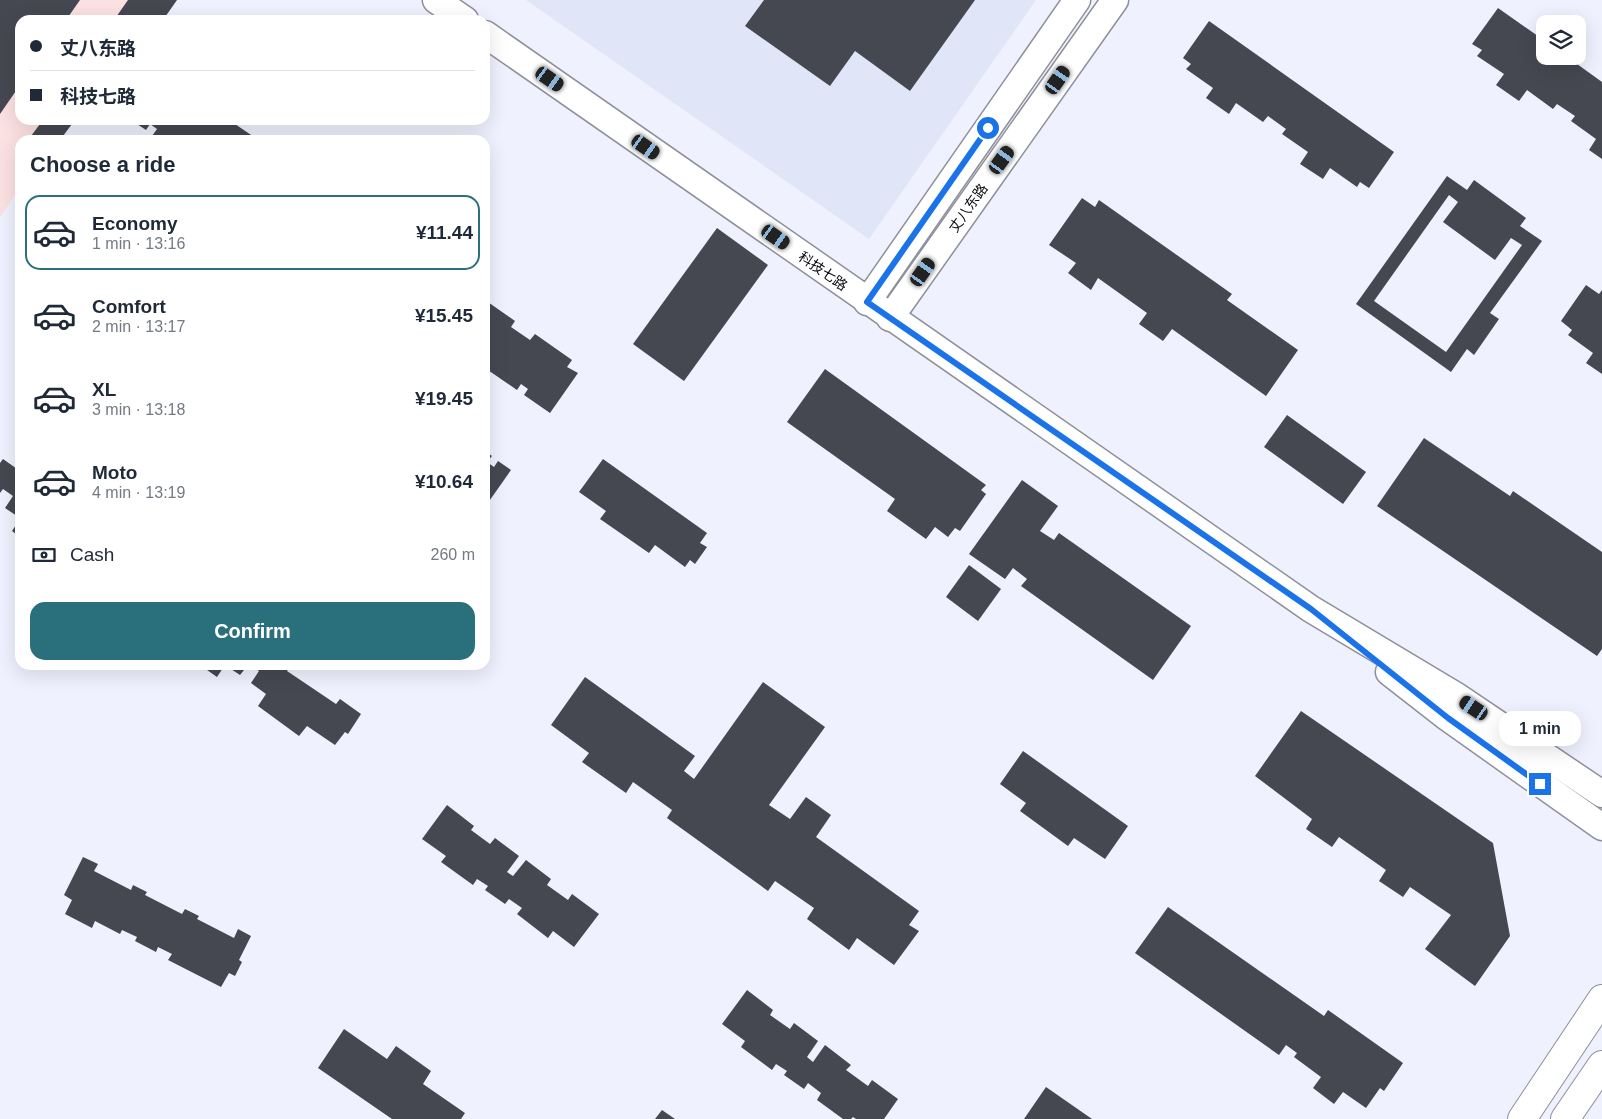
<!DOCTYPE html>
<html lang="en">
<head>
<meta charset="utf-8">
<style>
  body { margin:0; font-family:Arial,"Noto Sans SC",sans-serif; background:#f6f6f7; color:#1f2937; height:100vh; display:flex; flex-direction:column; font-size:19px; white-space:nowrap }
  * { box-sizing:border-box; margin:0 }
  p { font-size:16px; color:#747a83 }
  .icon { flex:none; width:28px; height:28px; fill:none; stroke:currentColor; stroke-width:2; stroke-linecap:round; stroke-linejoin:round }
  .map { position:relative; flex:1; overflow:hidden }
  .side { position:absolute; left:15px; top:135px; width:475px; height:535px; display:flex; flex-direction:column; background:#fff; border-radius:15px; box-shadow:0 5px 20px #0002 }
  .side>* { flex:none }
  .hud { position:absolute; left:15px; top:15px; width:475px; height:110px; border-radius:15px; box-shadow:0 5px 20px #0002; display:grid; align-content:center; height:110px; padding:0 15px; background:#fff }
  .tools { position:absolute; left:1536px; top:15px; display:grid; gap:10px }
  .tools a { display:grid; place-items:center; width:50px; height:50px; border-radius:10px; background:#fff; box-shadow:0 5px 20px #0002; font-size:25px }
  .end { position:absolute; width:22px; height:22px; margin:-11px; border:6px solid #1a73e8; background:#fff; box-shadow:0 0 0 2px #fff }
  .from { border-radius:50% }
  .bubble { position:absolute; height:35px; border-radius:15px; background:#fff; box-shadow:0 5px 20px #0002; font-size:16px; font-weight:700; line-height:35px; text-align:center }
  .car { position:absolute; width:15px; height:30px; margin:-15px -8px; border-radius:6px; box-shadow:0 0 4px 1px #0007; background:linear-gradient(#222 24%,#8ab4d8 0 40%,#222 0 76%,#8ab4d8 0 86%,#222 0) }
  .hud b { display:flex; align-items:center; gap:18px; height:48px; font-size:19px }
  .hud b+b { border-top:1px solid #e0e1e3 }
  .hud i { width:12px; height:12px; background:#1f2937 }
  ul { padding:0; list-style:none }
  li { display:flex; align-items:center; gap:15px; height:75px; margin:0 10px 8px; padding:0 5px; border:2px solid transparent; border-radius:15px }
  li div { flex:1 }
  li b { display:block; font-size:19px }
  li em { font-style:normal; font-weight:700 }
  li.selected { border-color:#296f7c }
  li>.icon { width:45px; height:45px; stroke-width:1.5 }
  h2 { padding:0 15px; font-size:22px; line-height:60px }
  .pay { display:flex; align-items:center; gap:12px; height:55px; padding:0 15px; font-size:19px }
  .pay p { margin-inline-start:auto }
  .primary-button { display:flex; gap:10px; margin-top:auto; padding:10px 15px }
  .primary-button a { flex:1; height:58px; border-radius:15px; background:#296f7c; color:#fff; font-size:20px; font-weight:700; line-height:58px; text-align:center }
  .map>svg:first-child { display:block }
  .built { fill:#e0e5f7 }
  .industrial { fill:#fce1e2 }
  .building { fill:#454851; fill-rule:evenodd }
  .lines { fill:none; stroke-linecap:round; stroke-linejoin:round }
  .minor-casing { stroke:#8d909b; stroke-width:29 }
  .major-casing { stroke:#8d909b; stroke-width:30 }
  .minor { stroke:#fff; stroke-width:26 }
  .major { stroke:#fff; stroke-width:28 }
  .route { stroke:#1a73e8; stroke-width:6 }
  .labels { text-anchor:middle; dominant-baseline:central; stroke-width:5; stroke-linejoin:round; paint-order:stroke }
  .street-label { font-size:14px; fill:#0c0d11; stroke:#fff }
</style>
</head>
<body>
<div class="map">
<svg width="1602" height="1119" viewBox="0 0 1602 1119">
  <rect width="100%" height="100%" fill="#eff1fe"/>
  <polygon class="built" points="526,0 1036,0 869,239"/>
  <polygon class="industrial" points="0,0 147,0 134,20 20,20 20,120 66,120 52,140 20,140 20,188 0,217"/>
  <g class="building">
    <polygon points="0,0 80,0 66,20 20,20 20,85 0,114"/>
    <polygon points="128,0 177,0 163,20 156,20 149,16 146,20 114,20"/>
    <polygon points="764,0 975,0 910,91 855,51 830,86 745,26"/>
    <polygon points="1498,8 1545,41 1545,56 1566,56 1602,82 1602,159 1589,150 1596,139 1571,121 1575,116 1557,104 1553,109 1527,90 1519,101 1496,85 1504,74 1477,56 1482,50 1472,44"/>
    <polygon points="1209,21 1394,152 1369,188 1360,182 1357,187 1330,168 1323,179 1300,164 1308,152 1282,134 1286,129 1268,116 1263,122 1236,103 1229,114 1206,98 1213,88 1186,69 1191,64 1183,58"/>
    <polygon points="43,120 75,120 60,140 28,140"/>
    <polygon points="131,120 229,120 257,139 158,140 152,136 157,129 150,124 146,130"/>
    <path d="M1447 176 1467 190 1474 180 1526 218 1520 226 1542 241 1490 313 1499 319 1474 355 1467 349 1451 372 1356 304ZM1449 195 1458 202 1443 222 1495 260 1511 238 1522 245 1446 352 1374 301Z"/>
    <polygon points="1082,198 1095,207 1099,200 1232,294 1227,300 1298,350 1266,396 1172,329 1163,341 1139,324 1147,313 1098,278 1091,290 1068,273 1076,263 1049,245"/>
    <polygon points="717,228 768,265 684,381 633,344"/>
    <polygon points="1586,285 1599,294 1602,290 1602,374 1586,363 1593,353 1568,335 1572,330 1561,321"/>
    <polygon points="485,300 515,321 511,327 530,340 535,334 572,360 567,367 578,373 550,413 524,395 528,389 521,384 517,390 485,368"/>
    <polygon points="825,369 986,485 981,490 986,494 960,531 955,528 948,537 935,527 926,539 887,511 895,499 787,422"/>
    <polygon points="1287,415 1366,472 1343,504 1264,447"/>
    <polygon points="1424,438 1510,496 1513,491 1602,552 1602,649 1597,656 1377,506"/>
    <polygon points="485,451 492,456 487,462 494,467 498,461 511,470 485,507"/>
    <polygon points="3,459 20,471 20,518 5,508 13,496 3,489 0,493 0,463"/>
    <polygon points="603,459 707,533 700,543 707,547 695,564 690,560 685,567 655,545 649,553 600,519 606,511 579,492"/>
    <polygon points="1022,480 1058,506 1040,531 1054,540 1059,533 1191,626 1153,680 1021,586 1027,579 1013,568 1005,579 969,554"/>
    <polygon points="20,519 20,537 12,531"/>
    <polygon points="969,565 1001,589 978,621 946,597"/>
    <polygon points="200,665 248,665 240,675 225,665 217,677"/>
    <polygon points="250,665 291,665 287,671 336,704 340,699 361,714 348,734 345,732 335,745 307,726 299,736 258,706 266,694 251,683 259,671"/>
    <polygon points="585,677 695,756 684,771 694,779 763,682 825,727 769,805 790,819 806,797 831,815 816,837 919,911 909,925 919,931 894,965 857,938 849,950 807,919 814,908 775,881 768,891 667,818 672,810 633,782 626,793 582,762 589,753 551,725"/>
    <polygon points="1301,711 1493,843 1510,936 1475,986 1425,949 1451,915 1410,887 1403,897 1379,881 1386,870 1339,837 1332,847 1306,829 1312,819 1255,776"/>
    <polygon points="1023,751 1128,826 1105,859 1074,838 1068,846 1020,811 1026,803 1000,784"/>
    <polygon points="447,805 474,826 471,830 490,844 495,838 519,856 507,872 513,876 526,860 551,879 547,885 568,900 572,894 599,914 574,947 553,931 548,938 517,914 522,908 509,899 505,904 485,890 488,886 477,879 473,885 441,862 446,856 422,839"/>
    <polygon points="83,857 98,864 94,871 131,890 133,885 147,892 145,895 182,914 185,909 199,916 197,919 234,938 238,929 251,936 239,960 242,962 235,976 229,973 221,987 168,960 172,954 158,947 156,952 135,941 137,937 122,930 120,934 95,921 92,928 65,914 72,900 64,895"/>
    <polygon points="1168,907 1324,1016 1328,1010 1403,1063 1384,1091 1380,1088 1366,1108 1343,1092 1334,1104 1313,1088 1321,1077 1294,1057 1297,1053 1286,1045 1279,1055 1135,953"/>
    <polygon points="747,990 773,1010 770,1015 790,1029 794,1023 818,1041 807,1057 813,1062 825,1045 851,1065 846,1070 868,1086 872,1080 898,1099 884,1119 856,1119 853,1117 851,1119 843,1119 817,1100 821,1093 808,1083 804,1089 784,1075 787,1071 776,1064 772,1070 741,1047 745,1041 722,1024"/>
    <polygon points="344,1029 387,1059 396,1046 431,1071 423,1084 465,1113 461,1119 392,1119 318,1068"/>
    <polygon points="1046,1087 1092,1119 1024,1119"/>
    <polygon points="662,1110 675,1119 655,1119"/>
  </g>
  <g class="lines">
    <g class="minor-casing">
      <g id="minor">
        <polyline points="436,0 465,20"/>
        <polyline points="485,34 1311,609 1458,697 1602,794"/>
        <polyline points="867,302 1077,0"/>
        <polyline points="890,318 1115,0"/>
        <polyline points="1389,672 1448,718 1602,827"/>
      </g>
    </g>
    <g class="major-casing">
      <g id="major">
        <polyline points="1522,1119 1602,999"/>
        <polyline points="1565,1119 1602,1065"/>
      </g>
    </g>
    <use href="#minor" class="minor"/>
    <use href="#major" class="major"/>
  </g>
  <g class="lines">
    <polyline class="route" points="988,128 867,302 1311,609 1448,718 1540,784"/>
  </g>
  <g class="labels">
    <g class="street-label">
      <text transform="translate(968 208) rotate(-55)">丈八东路</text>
      <text transform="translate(823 271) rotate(35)">科技七路</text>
    </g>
  </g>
</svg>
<div class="tools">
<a><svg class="icon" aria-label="layers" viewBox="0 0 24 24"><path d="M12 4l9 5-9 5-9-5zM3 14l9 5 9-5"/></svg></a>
</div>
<i class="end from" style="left:988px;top:128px"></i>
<i class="end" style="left:1540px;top:784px"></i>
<div class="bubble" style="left:1499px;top:711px;width:82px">1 min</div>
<i class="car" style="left:550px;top:79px;rotate:125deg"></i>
<i class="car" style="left:1058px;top:80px;rotate:35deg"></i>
<i class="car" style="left:646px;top:147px;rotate:125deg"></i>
<i class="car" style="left:1002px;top:160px;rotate:36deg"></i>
<i class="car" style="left:776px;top:237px;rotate:125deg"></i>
<i class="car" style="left:923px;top:272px;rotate:35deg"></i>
<i class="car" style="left:1474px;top:708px;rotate:304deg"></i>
<div class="hud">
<b><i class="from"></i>丈八东路</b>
<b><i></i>科技七路</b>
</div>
<section class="side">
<h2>Choose a ride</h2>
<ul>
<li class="selected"><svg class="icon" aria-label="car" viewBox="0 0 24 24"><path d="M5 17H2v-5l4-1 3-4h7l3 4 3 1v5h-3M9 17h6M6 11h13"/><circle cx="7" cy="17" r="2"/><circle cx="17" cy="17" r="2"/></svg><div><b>Economy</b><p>1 min · 13:16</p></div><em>¥11.44</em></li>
<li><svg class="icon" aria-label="car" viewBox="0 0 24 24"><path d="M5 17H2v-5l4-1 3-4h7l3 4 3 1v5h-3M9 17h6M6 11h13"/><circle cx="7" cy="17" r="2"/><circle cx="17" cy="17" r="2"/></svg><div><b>Comfort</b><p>2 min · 13:17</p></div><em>¥15.45</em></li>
<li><svg class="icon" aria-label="car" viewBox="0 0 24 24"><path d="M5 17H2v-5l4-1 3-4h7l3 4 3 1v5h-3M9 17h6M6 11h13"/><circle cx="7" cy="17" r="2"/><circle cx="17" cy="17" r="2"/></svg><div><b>XL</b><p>3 min · 13:18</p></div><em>¥19.45</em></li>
<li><svg class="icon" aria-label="car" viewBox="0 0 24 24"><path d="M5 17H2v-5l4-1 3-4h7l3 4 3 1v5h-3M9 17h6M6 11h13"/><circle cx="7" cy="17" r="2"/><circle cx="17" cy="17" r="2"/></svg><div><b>Moto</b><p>4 min · 13:19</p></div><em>¥10.64</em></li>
</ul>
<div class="pay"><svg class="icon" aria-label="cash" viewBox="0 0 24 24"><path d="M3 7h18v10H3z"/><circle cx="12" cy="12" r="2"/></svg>Cash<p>260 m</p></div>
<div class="primary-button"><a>Confirm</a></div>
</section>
</div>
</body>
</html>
